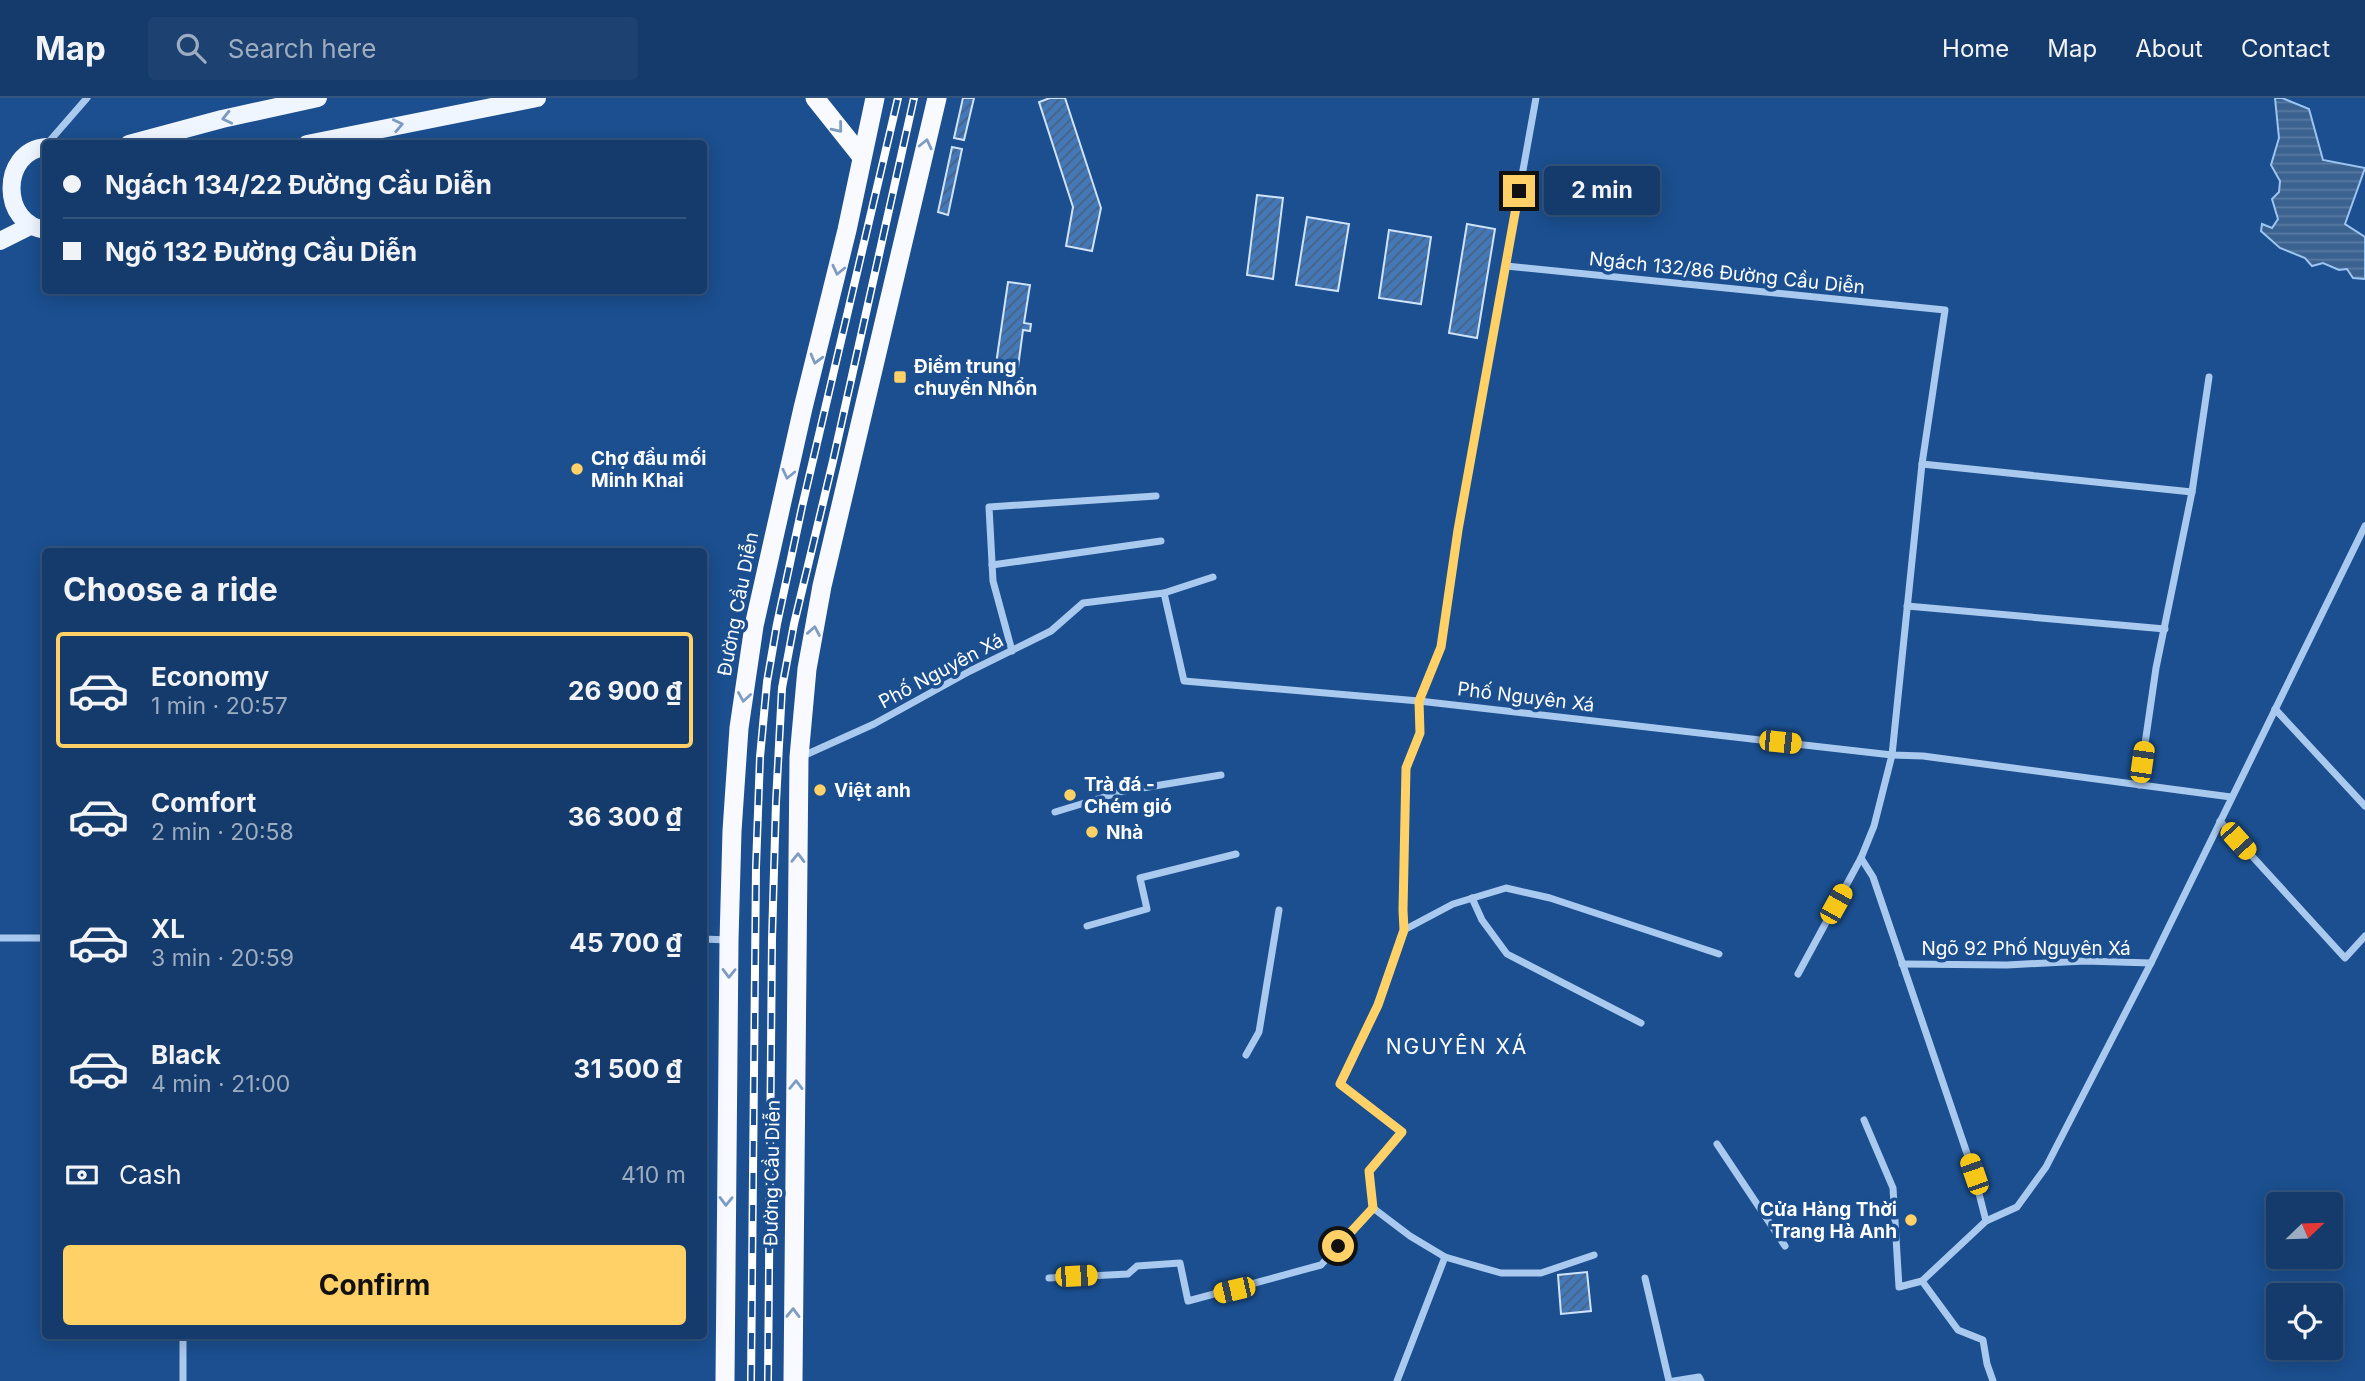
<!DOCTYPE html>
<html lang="en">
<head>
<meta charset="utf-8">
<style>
  body { margin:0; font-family:Inter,sans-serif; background:#1d4271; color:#f1f3f6; height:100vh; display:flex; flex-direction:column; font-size:26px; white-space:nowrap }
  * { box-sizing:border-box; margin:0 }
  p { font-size:23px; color:#9dadc1 }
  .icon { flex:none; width:38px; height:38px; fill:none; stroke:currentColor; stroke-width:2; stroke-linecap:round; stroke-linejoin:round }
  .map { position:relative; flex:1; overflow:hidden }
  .sheet { position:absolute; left:42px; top:450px; width:665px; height:791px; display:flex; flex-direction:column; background:#143b6b; border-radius:7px; box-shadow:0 4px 18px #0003,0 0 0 2px #33557e }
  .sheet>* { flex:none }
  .top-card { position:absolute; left:42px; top:42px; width:665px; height:154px; border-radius:7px; box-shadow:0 4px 18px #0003,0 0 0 2px #33557e; display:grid; align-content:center; height:154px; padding:0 21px; background:#143b6b }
  .needle { width:46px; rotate:67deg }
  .tools { position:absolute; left:2266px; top:1094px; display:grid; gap:14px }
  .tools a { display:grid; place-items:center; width:77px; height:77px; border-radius:7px; background:#143b6b; box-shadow:0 4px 18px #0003,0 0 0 2px #33557e; font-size:35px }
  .end { position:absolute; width:32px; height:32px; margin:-16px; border:9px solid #ffd166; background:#111; box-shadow:0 0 0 4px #111 }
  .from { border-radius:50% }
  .bubble { position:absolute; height:49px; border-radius:7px; background:#143b6b; box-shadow:0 4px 18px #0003,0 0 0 2px #33557e; font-size:23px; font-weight:700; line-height:49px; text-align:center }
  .car { position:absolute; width:21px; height:42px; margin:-21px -10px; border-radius:9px; box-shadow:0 0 5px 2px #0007; background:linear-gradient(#f5c518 24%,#345 0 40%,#f5c518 0 76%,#345 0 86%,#f5c518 0) }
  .top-card b { display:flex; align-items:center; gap:24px; height:66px; font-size:26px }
  .top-card b+b { border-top:2px solid #33557e }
  .top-card i { width:18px; height:18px; background:#f1f3f6 }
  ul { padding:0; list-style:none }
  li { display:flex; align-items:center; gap:21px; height:116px; margin:0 14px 10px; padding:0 7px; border:4px solid transparent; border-radius:7px }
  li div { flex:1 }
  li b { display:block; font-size:26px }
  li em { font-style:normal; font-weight:700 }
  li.on { border-color:#ffd166 }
  li>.icon { width:63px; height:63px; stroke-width:1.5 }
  h2 { padding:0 21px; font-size:32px; line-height:84px }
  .pay { display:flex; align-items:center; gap:18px; height:77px; padding:0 21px; font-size:26px }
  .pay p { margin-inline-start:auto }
  .action { display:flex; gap:14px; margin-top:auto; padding:14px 21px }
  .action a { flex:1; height:80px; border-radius:7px; background:#ffd166; color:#111; font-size:28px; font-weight:700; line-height:80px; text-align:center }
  header { display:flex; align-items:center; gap:42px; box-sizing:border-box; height:98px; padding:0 35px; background:#143b6b; border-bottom:2px solid #33557e }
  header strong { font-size:33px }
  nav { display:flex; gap:38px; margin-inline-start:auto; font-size:24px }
  .search { width:490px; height:63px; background:#1d4271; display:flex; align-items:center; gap:18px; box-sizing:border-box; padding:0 24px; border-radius:7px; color:#9dadc1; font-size:26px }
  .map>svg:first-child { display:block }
  .water { fill:url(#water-rules); stroke:#9cc4f0; stroke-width:2 }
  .building { fill:url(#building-hatch); stroke:#cfe3fa; stroke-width:2 }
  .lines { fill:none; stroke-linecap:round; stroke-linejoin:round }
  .minor { stroke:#a9c9ee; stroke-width:7 }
  .primary { stroke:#f0f6ff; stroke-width:18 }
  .trunk { stroke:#f8faff; stroke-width:19 }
  .rail-casing { stroke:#fff; stroke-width:8 }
  .rail { stroke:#1b4f8f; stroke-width:5; stroke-dasharray:16; stroke-linecap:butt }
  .oneway { stroke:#7b9ac1 }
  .oneway2 { stroke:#7e9cc1 }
  .route { stroke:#ffd166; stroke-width:9 }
  .poi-dot { fill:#ffd166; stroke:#1b4f8f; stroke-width:2.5 }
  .labels { text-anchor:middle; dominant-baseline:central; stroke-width:7; stroke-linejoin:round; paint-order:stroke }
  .street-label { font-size:19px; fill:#fff; stroke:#1b4f8f }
  .poi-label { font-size:19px; font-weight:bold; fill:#fff; stroke:#1b4f8f; text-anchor:start }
  .neighbourhood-label { font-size:21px; letter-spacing:2px; fill:#fff; stroke:#1b4f8f }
</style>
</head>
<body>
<header>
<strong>Map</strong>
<div class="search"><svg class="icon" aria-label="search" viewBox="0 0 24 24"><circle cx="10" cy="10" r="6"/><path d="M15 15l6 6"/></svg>Search here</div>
<nav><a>Home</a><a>Map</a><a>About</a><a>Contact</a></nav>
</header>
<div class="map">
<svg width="2365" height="1283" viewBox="0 0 2365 1283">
  <defs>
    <pattern id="water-rules" width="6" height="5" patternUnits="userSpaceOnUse" patternTransform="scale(1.75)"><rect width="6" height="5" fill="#3c6290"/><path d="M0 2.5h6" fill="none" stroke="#597aa1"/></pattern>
    <pattern id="building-hatch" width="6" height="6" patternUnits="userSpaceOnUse" patternTransform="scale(1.75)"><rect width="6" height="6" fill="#4478b7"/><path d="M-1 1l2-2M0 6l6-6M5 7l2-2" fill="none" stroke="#486282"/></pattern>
  </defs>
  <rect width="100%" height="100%" fill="#1b4f8f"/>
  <polygon class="water" points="2275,0 2282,0 2309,11 2323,62 2365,70 2345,126 2365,139 2365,181 2353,180 2347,171 2339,172 2323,165 2312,168 2305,160 2280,150 2261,133 2262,126 2272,130 2278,121 2272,101 2279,94 2280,83 2271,67 2279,40"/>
  <g class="building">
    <polygon points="963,0 974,0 964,42 954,40"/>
    <polygon points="1050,0 1065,0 1101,110 1092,153 1066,148 1073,109 1039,4"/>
    <polygon points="952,49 962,51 948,117 938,114"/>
    <polygon points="1257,97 1283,100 1273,181 1247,177"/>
    <polygon points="1307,119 1349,126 1338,193 1296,187"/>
    <polygon points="1467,126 1495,131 1477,240 1449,235"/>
    <polygon points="1389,132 1431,139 1421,206 1379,200"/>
    <polygon points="1008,184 1030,187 1024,225 1031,226 1030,233 1023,232 1018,269 996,266"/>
    <polygon points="1587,1174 1591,1213 1561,1216 1558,1177"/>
  </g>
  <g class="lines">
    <g class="minor">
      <polyline points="1536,0 1458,432 1441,549 1419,603 1420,635 1406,670 1403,812 1404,832 1378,907 1340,986 1402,1034 1369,1073 1373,1110 1410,1138 1445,1159 1501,1175 1541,1175 1594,1157"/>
      <polyline points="47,46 87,0"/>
      <polyline points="1506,168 1945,212 1922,366 1892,657 1874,728 1861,760 1798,876"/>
      <polyline points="1922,366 2192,394"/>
      <polyline points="992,467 1161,443"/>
      <polyline points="1164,495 1213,479"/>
      <polyline points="1907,508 2165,531"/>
      <polyline points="1012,553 993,483 989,409 1156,398"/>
      <polyline points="2275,611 2365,708"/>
      <polyline points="803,658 874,626 970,573 1051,533 1083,505 1164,495 1184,583 1419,603 1892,657 1923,658 2231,699"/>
      <polyline points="2139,687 2156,570 2192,394 2209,279"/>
      <polyline points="1055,714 1124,693 1221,677"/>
      <polyline points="2220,723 2345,860 2365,838"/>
      <polyline points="1861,760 1873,779 1974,1076 1986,1123"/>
      <polyline points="1472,800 1482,822 1507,856 1641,925"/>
      <polyline points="1087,828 1147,811 1140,780 1236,756"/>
      <polyline points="1404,832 1453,806 1506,790 1550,800 1719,856"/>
      <polyline points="0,840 46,840"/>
      <polyline points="704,841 727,842"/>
      <polyline points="1902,866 2007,867 2085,863 2151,865"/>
      <polyline points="1246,957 1259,934 1279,812"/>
      <polyline points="1864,1022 1893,1090 1899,1189 1922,1183 1986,1123 2017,1109 2046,1069 2151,865 2365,428"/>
      <polyline points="1717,1046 1785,1148"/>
      <polyline points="1049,1180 1128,1176 1137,1168 1180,1165 1188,1203 1321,1167 1373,1110"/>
      <polyline points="1645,1180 1669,1283"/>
      <polyline points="1922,1183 1958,1232 1983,1242 1987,1266 1993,1283"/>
      <polyline points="183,1283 183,1237"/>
      <polyline points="1397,1283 1445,1159"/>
      <polyline points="1674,1283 1699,1279 1701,1283"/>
    </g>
    <g class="primary">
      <polyline points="129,46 222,21 318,0"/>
      <polyline points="307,46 537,0"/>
      <path d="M46 49C0 53 0 127 46 132"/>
      <polyline points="0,143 30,128"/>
    </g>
    <g class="trunk">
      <polyline points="815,0 862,59"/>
      <polyline points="725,1283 729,842 732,733 739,630 754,528 803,310 847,132 875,0"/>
      <polyline points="793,1283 799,659 807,571 822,488 937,0"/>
    </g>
    <g class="rail-casing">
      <g id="rail">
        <polyline points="751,1283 756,769 760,659 767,584 777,526 802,409 898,0"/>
        <polyline points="768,1283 772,841 776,704 782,590 794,526 833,363 914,0"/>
      </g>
    </g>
    <use href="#rail" class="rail"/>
  </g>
  <defs><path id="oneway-chevron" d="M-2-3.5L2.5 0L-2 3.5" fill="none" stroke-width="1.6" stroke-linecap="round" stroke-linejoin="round" transform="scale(1.75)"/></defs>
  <g class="oneway">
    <use href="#oneway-chevron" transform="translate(227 20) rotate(167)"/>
    <use href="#oneway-chevron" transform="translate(398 27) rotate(-12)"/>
  </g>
  <g class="oneway2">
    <use href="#oneway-chevron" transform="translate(838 30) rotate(51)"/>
    <use href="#oneway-chevron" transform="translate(926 46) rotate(-77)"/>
    <use href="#oneway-chevron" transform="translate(838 172) rotate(103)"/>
    <use href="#oneway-chevron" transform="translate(816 261) rotate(105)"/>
    <use href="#oneway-chevron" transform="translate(788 376) rotate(103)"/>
    <use href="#oneway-chevron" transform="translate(814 533) rotate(-80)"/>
    <use href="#oneway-chevron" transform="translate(744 599) rotate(99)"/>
    <use href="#oneway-chevron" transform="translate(798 760) rotate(-89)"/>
    <use href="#oneway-chevron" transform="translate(729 875) rotate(91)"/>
    <use href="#oneway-chevron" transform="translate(796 987) rotate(-89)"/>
    <use href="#oneway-chevron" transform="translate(726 1103) rotate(91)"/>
    <use href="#oneway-chevron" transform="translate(793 1215) rotate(-89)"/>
  </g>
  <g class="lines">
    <polyline class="route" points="1338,1148 1373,1110 1369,1073 1402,1034 1340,986 1378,907 1404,832 1403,812 1406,670 1420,635 1419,603 1441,549 1458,432 1519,93"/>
  </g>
  <g class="poi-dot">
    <rect x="893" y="272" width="14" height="14" rx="3.5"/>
    <circle cx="577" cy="371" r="7"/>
    <circle cx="820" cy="692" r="7"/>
    <circle cx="1070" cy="697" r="7"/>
    <circle cx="1092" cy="734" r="7"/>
    <circle cx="1911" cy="1122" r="7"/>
  </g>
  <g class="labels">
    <g class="street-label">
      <text transform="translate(1727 175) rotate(6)">Ngách 132/86 Đường Cầu Diễn</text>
      <text transform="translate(738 506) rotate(-79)">Đường Cầu Diễn</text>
      <text transform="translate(941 573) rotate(-28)">Phố Nguyên Xá</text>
      <text transform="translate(1526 599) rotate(7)">Phố Nguyên Xá</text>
      <text x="2026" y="850">Ngõ 92 Phố Nguyên Xá</text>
      <text transform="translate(772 1075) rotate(-89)">Đường Cầu Diễn</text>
    </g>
    <g class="poi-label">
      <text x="914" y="268">Điểm trung<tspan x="914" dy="22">chuyển Nhổn</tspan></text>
      <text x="591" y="360">Chợ đầu mối<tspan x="591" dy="22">Minh Khai</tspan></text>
      <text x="1084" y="686">Trà đá -<tspan x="1084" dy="22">Chém gió</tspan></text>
      <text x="834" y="692">Việt anh</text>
      <text x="1106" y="734">Nhà</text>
      <text x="1897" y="1111" text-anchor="end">Cửa Hàng Thời<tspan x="1897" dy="22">Trang Hà Anh</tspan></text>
    </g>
    <g class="neighbourhood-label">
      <text x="1457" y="948">NGUYÊN XÁ</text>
    </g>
  </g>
</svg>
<div class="tools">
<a><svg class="needle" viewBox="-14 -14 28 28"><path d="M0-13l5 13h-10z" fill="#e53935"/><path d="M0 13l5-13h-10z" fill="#9dadc1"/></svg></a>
<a><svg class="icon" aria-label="locate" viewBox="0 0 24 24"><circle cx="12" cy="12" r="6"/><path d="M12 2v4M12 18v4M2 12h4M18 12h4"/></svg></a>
</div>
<i class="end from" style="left:1338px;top:1148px"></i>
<i class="end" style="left:1519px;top:93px"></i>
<div class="bubble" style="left:1544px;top:68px;width:116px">2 min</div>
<i class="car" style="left:1780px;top:644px;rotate:96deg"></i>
<i class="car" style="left:2142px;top:664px;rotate:8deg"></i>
<i class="car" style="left:2238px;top:743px;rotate:138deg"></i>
<i class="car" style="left:1836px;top:806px;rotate:29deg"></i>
<i class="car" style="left:1974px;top:1076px;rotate:341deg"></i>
<i class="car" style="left:1076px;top:1178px;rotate:87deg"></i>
<i class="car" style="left:1234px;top:1192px;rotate:257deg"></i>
<div class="top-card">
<b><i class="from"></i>Ngách 134/22 Đường Cầu Diễn</b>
<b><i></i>Ngõ 132 Đường Cầu Diễn</b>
</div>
<section class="sheet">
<h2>Choose a ride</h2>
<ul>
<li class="on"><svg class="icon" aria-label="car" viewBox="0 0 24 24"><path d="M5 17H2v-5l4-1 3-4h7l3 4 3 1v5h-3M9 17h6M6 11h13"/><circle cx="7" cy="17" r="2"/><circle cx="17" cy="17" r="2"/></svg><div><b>Economy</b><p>1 min · 20:57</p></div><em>26 900 ₫</em></li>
<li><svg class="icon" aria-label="car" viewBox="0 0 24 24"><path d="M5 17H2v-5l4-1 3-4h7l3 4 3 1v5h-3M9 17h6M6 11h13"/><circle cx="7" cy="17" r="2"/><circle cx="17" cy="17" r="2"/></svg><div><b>Comfort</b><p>2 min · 20:58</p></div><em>36 300 ₫</em></li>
<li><svg class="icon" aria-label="car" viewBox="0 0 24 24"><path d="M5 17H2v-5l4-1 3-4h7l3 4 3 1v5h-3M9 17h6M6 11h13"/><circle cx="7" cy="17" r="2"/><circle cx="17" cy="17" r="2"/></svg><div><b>XL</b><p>3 min · 20:59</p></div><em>45 700 ₫</em></li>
<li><svg class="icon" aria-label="car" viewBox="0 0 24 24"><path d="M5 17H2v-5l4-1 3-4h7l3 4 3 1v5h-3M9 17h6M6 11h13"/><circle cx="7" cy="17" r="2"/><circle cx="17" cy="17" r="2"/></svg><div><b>Black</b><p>4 min · 21:00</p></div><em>31 500 ₫</em></li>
</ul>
<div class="pay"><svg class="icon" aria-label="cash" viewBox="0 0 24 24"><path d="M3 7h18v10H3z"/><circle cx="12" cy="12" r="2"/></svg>Cash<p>410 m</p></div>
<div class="action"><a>Confirm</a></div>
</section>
</div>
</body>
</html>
